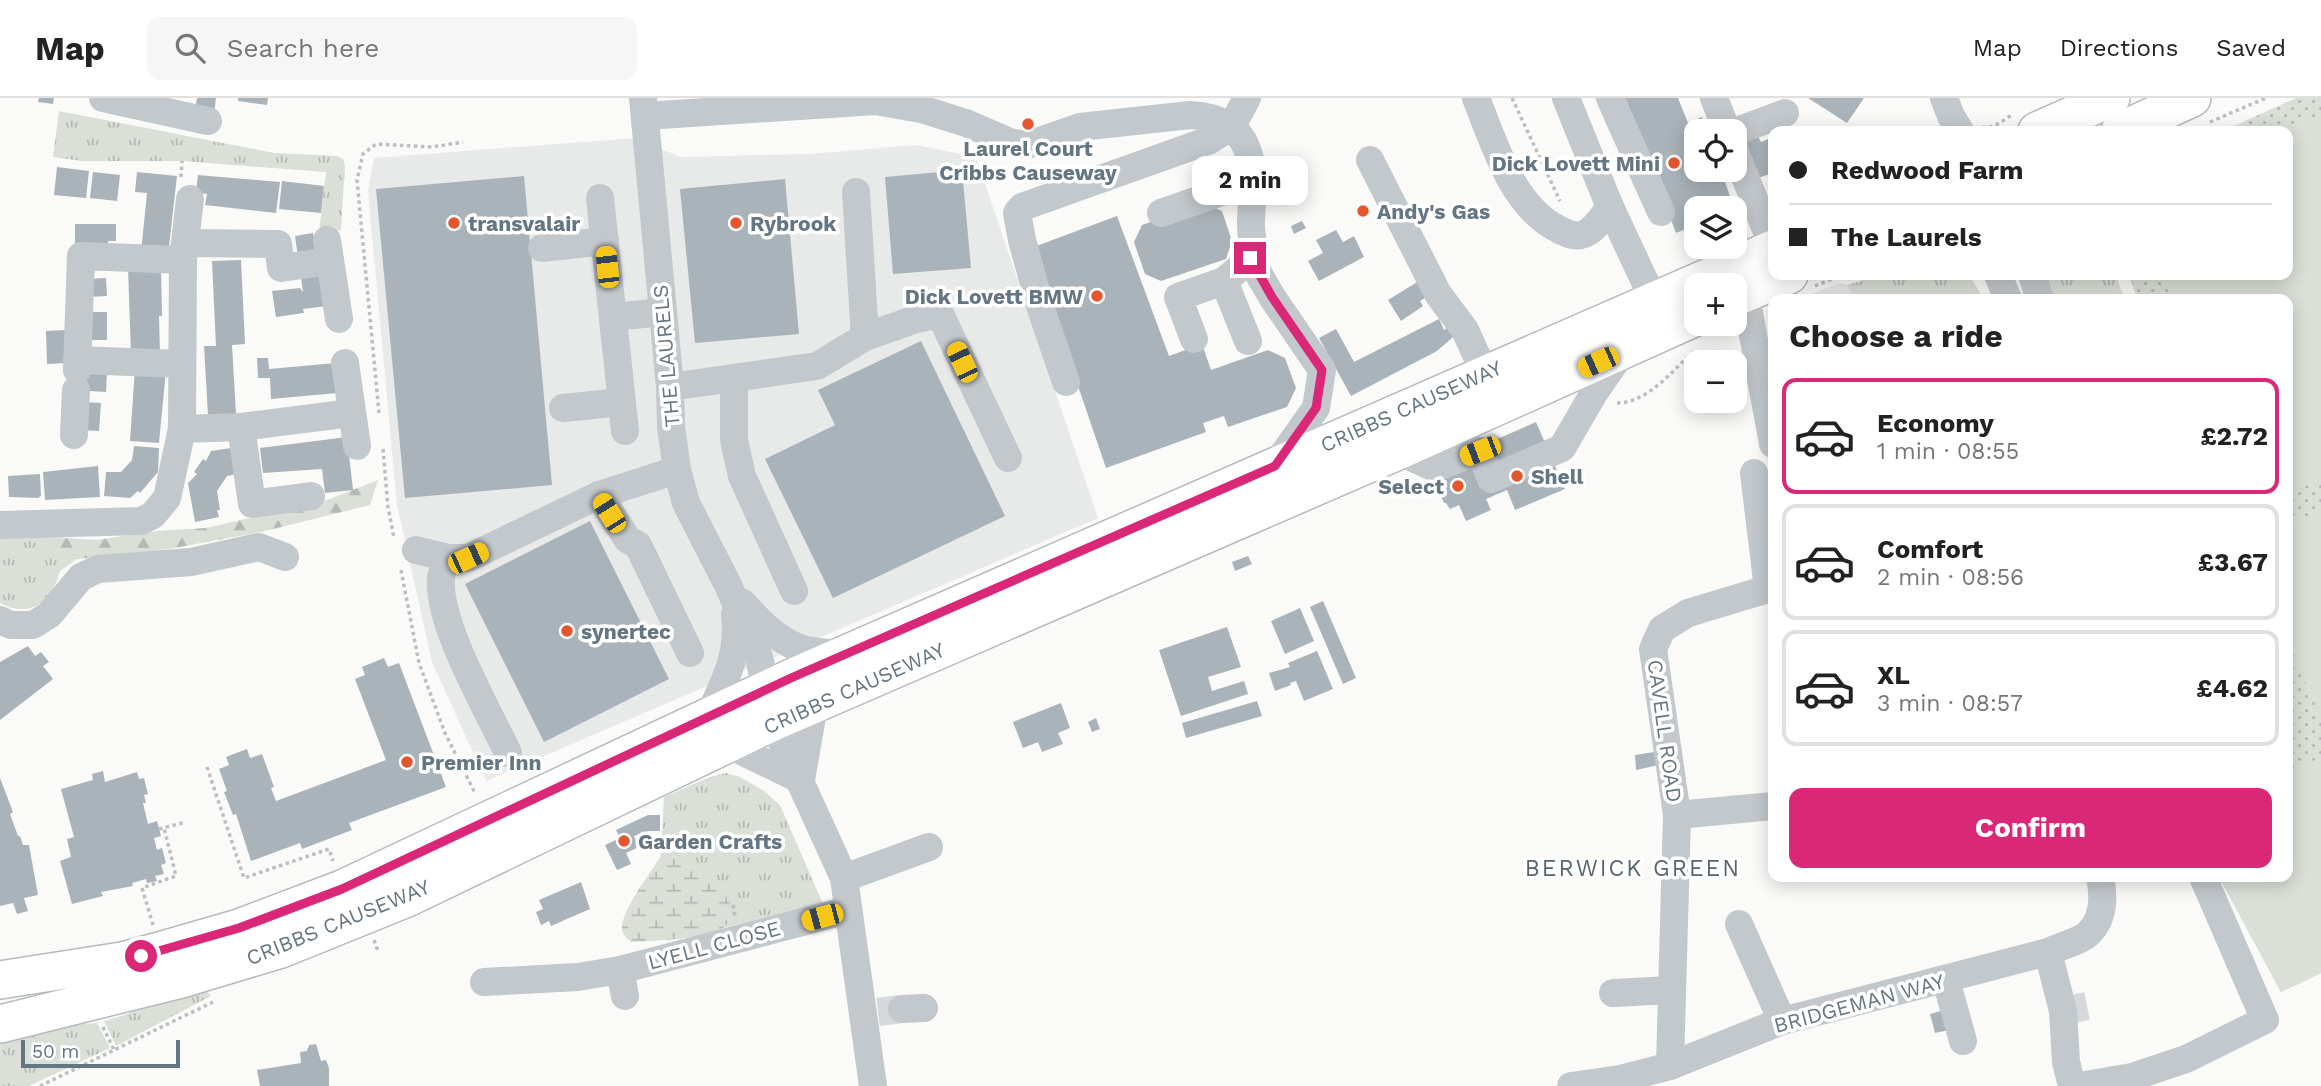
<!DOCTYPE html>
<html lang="en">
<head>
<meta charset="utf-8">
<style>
  body { margin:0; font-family:"Work Sans",sans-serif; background:#f6f6f6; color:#222; height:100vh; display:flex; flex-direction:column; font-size:26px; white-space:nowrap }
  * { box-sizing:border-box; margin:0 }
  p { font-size:23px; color:#767676 }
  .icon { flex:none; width:38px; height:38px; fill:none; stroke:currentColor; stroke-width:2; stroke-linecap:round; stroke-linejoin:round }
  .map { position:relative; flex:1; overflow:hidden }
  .panel { position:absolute; left:1768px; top:196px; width:525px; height:588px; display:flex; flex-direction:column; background:#fff; border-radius:14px; box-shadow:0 4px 18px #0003 }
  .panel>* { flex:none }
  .guide { position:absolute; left:1768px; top:28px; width:525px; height:154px; border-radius:14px; box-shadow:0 4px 18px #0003; display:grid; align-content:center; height:154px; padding:0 21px; background:#fff }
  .buttons { position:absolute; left:1684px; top:21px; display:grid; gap:14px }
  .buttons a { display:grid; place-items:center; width:63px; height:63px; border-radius:14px; background:#fff; box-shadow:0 4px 18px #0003; font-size:35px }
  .scale { position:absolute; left:21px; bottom:18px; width:159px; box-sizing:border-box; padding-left:7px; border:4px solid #657683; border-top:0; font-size:19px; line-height:24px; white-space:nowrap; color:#657683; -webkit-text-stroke:5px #fff; paint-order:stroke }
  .end { position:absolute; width:32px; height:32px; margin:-16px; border:9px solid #db2777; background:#fff; box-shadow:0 0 0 4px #fff }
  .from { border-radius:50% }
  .bubble { position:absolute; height:49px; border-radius:14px; background:#fff; box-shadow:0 4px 18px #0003; font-size:23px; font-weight:700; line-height:49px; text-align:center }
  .car { position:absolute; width:21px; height:42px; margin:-21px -10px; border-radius:9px; box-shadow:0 0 5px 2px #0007; background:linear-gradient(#f5c518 24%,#345 0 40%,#f5c518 0 76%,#345 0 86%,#f5c518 0) }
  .guide b { display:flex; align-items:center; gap:24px; height:66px; font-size:26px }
  .guide b+b { border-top:2px solid #e0e0e0 }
  .guide i { width:18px; height:18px; background:#222 }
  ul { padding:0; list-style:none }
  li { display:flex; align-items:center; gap:21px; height:116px; margin:0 14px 10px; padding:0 7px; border:4px solid #e0e0e0; border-radius:14px }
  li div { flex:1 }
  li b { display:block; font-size:26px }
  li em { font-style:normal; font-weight:700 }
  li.selected { border-color:#db2777 }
  li>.icon { width:63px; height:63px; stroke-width:1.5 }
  h2 { padding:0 21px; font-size:32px; line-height:84px }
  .action { display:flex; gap:14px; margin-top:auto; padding:14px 21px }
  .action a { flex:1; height:80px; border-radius:14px; background:#db2777; color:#fff; font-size:28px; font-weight:700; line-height:80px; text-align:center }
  header { display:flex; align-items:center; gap:42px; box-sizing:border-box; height:98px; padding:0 35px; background:#fff; border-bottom:2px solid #e0e0e0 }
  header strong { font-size:33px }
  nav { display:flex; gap:38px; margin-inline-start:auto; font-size:24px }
  .search { width:490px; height:63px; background:#f6f6f6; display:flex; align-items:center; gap:18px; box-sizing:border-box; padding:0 24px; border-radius:14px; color:#767676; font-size:26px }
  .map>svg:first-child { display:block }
  .built { fill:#e8e9e9 }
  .grass { fill:url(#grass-tufts) }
  .forest { fill:url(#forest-firs) }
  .wetland { fill:url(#wetland-marsh) }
  .park { fill:url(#park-dots) }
  .pitch { fill:#dadfd7 }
  .building { fill:#aab3b9 }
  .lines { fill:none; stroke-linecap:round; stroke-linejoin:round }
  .minor-tunnel { stroke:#d5d9db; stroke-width:28; stroke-dasharray:28 14; stroke-linecap:butt }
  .major-casing { stroke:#b5babe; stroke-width:40 }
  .path { stroke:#bbbfc2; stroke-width:3.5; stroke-dasharray:3.5 3.5; stroke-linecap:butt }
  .minor { stroke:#c3c8cc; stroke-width:28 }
  .major { stroke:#fff; stroke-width:37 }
  .route { stroke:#db2777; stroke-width:9 }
  .poi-dot { fill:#e4572e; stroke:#fff; stroke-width:2.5 }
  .labels { text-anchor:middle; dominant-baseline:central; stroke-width:7; stroke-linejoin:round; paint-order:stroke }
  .poi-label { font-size:21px; font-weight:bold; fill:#657683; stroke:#fff; text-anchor:start }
  .street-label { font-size:21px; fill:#657683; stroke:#fff }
  .neighbourhood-label { font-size:23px; letter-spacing:2px; fill:#57646e; stroke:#fff }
</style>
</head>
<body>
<header>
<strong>Map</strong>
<div class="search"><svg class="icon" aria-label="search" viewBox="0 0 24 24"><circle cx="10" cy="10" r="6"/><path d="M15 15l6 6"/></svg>Search here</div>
<nav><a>Map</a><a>Directions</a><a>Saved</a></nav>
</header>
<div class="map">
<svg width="2321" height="988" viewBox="0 0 2321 988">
  <defs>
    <pattern id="grass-tufts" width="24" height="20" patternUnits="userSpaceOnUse" patternTransform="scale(1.75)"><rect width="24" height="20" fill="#dadfd7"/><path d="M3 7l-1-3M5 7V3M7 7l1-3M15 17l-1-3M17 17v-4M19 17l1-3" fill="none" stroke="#b4b9b4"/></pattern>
    <pattern id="forest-firs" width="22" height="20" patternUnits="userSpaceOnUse" patternTransform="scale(1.75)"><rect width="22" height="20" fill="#dadfd7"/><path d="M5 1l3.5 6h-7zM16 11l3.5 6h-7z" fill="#b4b9b4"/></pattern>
    <pattern id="wetland-marsh" width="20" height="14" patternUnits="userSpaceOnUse" patternTransform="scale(1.75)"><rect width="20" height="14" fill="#dadfd7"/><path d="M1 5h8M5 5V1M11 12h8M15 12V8" fill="none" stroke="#b4b9b4"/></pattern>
    <pattern id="park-dots" width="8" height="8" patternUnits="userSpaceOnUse" patternTransform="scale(1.75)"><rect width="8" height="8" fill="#dadfd7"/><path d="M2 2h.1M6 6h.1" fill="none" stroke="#b4b9b4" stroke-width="1.8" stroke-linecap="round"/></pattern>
  </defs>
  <rect width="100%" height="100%" fill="#fafaf8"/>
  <g class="built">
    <polygon points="635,40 681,59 810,56 916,47 976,59 1098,420 486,683 432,564 397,407 368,94 371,75 374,60"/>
    <polygon points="1840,185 1847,187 1855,201 1798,201"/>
  </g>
  <g class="grass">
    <polygon points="59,13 274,55 337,58 343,61 345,67 341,132 319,135 326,74 182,63 81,63 53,59"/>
    <polygon points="1882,177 1969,177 1984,201 1855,201 1847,187"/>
    <polygon points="2044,177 2116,177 2124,201 2051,201"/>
    <path d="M0 438 50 439 48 449 60 463 77 461 60 473C52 504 31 521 0 505Z"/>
    <polygon points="726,675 740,679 764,693 780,707 823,806 723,830 729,822 661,758 664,699 710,679"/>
    <polygon points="188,888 204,890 211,898 116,948 104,923 125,917"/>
    <polygon points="97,925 110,950 29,988 0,988 0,943 56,928"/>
  </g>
  <polygon class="forest" points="378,382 370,407 261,434 169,451 60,463 51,458 48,449 50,439 96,442 157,433 206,430 327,402"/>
  <path class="wetland" d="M667 753 680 756 730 803C731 812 731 823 724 829 713 841 649 843 631 844 627 840 622 837 622 831 621 813 651 774 661 758Z"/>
  <polygon class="park" points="2296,0 2321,0 2321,875 2281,894 2219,779 2287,779 2287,201 2137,201 2129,177 2287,177 2287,33 2223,33"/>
  <g class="pitch">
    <polygon points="2321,17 2321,382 2287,396 2287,201 2175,201 2165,177 2287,177 2287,33 2283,33"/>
    <polygon points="2321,413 2321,620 2287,541 2287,427"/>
    <polygon points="2321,659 2321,875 2281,894 2219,779 2287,779 2287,675"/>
  </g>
  <g class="building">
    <polygon points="39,0 54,0 53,6 38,4"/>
    <polygon points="197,0 216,0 214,17 195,14"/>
    <polygon points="238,0 268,0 267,7 238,3"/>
    <polygon points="1616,0 1678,0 1688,25 1702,19 1707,33 1696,33 1696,72 1721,72 1734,110 1696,110 1696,127 1676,135 1655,79"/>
    <polygon points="1808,0 1864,0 1847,25"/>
    <polygon points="1032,20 1035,28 1024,31 1022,23"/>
    <polygon points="1757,37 1761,44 1773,39 1773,75 1755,81 1736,40"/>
    <polygon points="57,69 89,73 86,100 54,97"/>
    <polygon points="962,72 971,170 893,176 885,79"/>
    <polygon points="93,74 120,77 117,103 90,100"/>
    <polygon points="137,74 177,78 168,157 141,154 147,95 135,94"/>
    <polygon points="198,77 280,84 276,115 205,107 207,96 196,94"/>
    <polygon points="524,78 552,387 405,400 376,91"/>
    <polygon points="785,81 799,236 695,245 680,91"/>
    <polygon points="282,83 324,88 321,115 279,111"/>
    <polygon points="1205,105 1222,113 1232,143 1226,161 1161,183 1145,176 1134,144 1142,127"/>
    <polygon points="1117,118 1169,258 1202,246 1211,272 1268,252 1285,260 1296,290 1287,309 1228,329 1224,318 1203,325 1206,334 1106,370 1031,150"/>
    <polygon points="1302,123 1306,130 1294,136 1291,128"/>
    <polygon points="75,126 116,126 116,143 108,143 108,147 75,148"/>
    <polygon points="1336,132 1343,144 1354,138 1364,159 1319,183 1308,163 1323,155 1316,142"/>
    <polygon points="313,135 327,208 303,211 304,215 276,219 272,193 300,190 303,194 295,138"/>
    <polygon points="241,162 245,246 232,247 236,316 208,317 204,248 216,248 212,163"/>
    <polygon points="161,168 162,218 159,218 160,257 131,258 128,169"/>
    <polygon points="106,180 107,198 87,199 87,181"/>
    <polygon points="1419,183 1428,198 1420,203 1423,208 1401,223 1388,202"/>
    <polygon points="89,214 107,214 107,242 90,242"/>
    <polygon points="1439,221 1444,232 1448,229 1453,239 1437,253 1351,298 1319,240 1336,231 1354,264"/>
    <polygon points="66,232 67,265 47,266 46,233"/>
    <polygon points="921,243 1005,418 833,500 765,361 835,327 818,292"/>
    <polygon points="257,260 268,260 269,271 336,265 337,295 271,301 270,280 258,280"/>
    <polygon points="135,270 166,272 159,345 130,343"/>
    <polygon points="74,272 107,273 106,294 73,292"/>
    <polygon points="82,304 101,305 99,333 80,332"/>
    <polygon points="1536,324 1565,391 1515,412 1507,392 1486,401 1491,412 1466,423 1459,407 1450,411 1446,405 1444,405 1433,380 1488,345"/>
    <polygon points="347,339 353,392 325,395 322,371 263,375 260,350"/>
    <polygon points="134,348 159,350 158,374 140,395 138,393 130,400 104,398 106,374 121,374 132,362"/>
    <polygon points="238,349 242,375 227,378 217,393 220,412 217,412 219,419 195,424 188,385 197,376 194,374 203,361 206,363 211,353"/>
    <polygon points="98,368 100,399 45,402 43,374"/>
    <polygon points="40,376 41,398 38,400 9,399 8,378"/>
    <polygon points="590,423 669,581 544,644 465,486"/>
    <polygon points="1248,458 1252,466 1235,473 1232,464"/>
    <polygon points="1323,503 1356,580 1343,586 1310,509"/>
    <polygon points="1300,510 1314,543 1285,556 1271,523"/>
    <polygon points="1227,529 1241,569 1208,579 1212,593 1244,583 1248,596 1181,618 1159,552"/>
    <polygon points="28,548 35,558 41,554 49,564 43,568 53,581 0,622 0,564"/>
    <polygon points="1317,553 1333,591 1304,603 1296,583 1290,585 1291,587 1275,593 1269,575 1290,569 1288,565"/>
    <polygon points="384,560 388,569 399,565 446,689 349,725 352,732 302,751 300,745 251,763 236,716 233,717 224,694 227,693 219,671 229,667 226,659 247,651 250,660 262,656 274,689 271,690 276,703 386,662 355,581 365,577 362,569"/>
    <polygon points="1257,603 1262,618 1186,640 1182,625"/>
    <polygon points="1061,605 1070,630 1058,635 1063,646 1042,654 1038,644 1023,650 1013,624"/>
    <polygon points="1096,620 1100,631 1092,634 1088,624"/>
    <polygon points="1661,653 1663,666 1636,672 1635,657"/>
    <polygon points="103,673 105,684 137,674 139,681 144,680 148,696 144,697 146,705 143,705 148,726 157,723 161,738 154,740 157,752 162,750 166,765 161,767 164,776 155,778 157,783 147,785 146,781 132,785 133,788 101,794 103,798 72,806 60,763 71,759 67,741 74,739 61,691 93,682 92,676"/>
    <polygon points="0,680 13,714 10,716 18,738 20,738 23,747 29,747 38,797 24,800 28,813 17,816 13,805 0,808"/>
    <polygon points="648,717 660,717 660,733 649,733 634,738 639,749 626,755 631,766 617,772 605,747 620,740 616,732"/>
    <polygon points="581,784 590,811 551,828 549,823 541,827 536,814 543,811 539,802"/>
    <polygon points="1944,912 1949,932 1935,935 1930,916"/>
    <polygon points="316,946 321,963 326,962 329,970 329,988 260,988 257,972 301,965 300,954 307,953 309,947"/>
  </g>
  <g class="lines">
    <g class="minor-tunnel">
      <polyline points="2072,911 2087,908"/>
      <polyline points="878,914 902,911"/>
    </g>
    <g class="major-casing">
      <g id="major">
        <polyline points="2037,33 2111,0"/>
        <polyline points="2120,33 2192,0"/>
        <polyline points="1734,200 1789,177"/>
        <polyline points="0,882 122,863 159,853 239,830 342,791 791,580 1773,151"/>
        <polyline points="0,926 181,881 281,851 407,800 773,624 1398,353 1696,219"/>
      </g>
    </g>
    <g class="path">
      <polyline points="1512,0 1560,103"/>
      <polyline points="2210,24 2266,0"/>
      <path d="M1982 29C1994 31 2004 22 2013 16"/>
      <polyline points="181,79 182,63"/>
      <polyline points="1815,188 1842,177"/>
      <path d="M1617 305C1648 305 1674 271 1695 252"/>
      <polyline points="379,315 357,82 363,56 376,46 432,49 463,44"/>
      <polyline points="383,351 388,409 394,440"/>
      <polyline points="401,472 419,565 445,635 475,695"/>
      <polyline points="207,669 244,780 329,751 333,763"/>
      <polyline points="159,731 186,724"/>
      <polyline points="733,807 735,818"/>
      <polyline points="153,827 142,790 176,778 164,730"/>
      <polyline points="374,842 378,853"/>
      <polyline points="103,929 114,952"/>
      <polyline points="40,988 213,904"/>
    </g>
    <g class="minor">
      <polyline points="103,0 208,23"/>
      <polyline points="643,0 670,289 671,329 677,372 686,405 728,487 759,559 773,624 844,780 873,988"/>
      <path d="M1476 0C1494 45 1512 108 1558 131 1566 135 1575 140 1584 136 1595 132 1603 118 1610 109"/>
      <polyline points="1566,0 1610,109 1654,203"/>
      <polyline points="1610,0 1661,114"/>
      <polyline points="1714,0 1727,33"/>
      <polyline points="1944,0 1951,18 1960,33"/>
      <path d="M645 18 875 3 921 11 966 25 1012 45 1031 46 1080 29 1190 17C1258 21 1254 69 1251 123 1250 136 1256 149 1250 161L1272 199 1322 272 1316 310 1275 368"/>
      <polyline points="1734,34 1785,15"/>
      <polyline points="1734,51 1773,149"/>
      <polyline points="1370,62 1438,196 1465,232 1485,276"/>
      <polyline points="856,94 865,239"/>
      <polyline points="600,100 625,333"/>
      <polyline points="1161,115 1253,83"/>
      <polyline points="327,142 339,221"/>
      <polyline points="185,145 278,146 281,170 330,163"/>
      <polyline points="542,150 605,143"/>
      <polyline points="1998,177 2008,201"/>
      <polyline points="2032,177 2040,201"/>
      <polyline points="1224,183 1248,243"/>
      <polyline points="1742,196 1749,215 1773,346"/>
      <polyline points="613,219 663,214"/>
      <polyline points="1194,241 1178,199 1224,183 1250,161"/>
      <polyline points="77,262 182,266"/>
      <polyline points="345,265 357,348"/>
      <polyline points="77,272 81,158 183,162"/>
      <polyline points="734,281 734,342 742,378 794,493"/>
      <polyline points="1066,284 1041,211 1022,142 1017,115 1022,109 1210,42 1232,28 1247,0"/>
      <polyline points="670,289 817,268 865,239 916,221 940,216 1008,360"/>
      <polyline points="563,310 622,304"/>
      <polyline points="241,329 252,406 311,398"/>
      <polyline points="182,331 241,329 351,315"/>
      <polyline points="74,337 76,292"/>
      <polyline points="1398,353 1435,370 1480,353 1491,381 1562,350 1594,295 1623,253"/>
      <polyline points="599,397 628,442 638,447 690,555"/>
      <polyline points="0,427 141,423 153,417 167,400 182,331 183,162 190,101"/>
      <polyline points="416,452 449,460 468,460 599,397 677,372"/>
      <path d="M449 460C445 466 442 473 441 480 437 525 488 612 508 655"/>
      <path d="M743 505C761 525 779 545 806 552 819 555 833 555 846 557"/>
      <polyline points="0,522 11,527 33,527 49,517 81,479 98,471 191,464 259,449 285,459"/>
      <path d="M708 620C724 584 740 558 735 517"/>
      <polyline points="729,647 801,682"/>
      <polyline points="801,682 814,607"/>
      <polyline points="1677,717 1773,708"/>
      <polyline points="844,780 929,749"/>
      <polyline points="1739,826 1782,923"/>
      <polyline points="2048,854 2063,913 2066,964 2072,988"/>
      <polyline points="620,872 625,898"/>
      <polyline points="1946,882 1963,943"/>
      <polyline points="484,884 578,879 620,872 848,812"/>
      <polyline points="1613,895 1672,892"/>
      <polyline points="902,911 924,910"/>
      <polyline points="1670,968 1677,717 1653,551 1662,531 1688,515 1768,491 1754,375"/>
      <path d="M1571 988 1620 981 1670 968 1782 923 2048 854C2060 848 2079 844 2088 836 2104 821 2104 798 2100 779"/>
      <polyline points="2079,988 2132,979 2186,961 2265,922 2203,779"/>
    </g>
    <use href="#major" class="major"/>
  </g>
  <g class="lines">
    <polyline class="route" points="141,858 239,830 342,791 791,580 1275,368 1316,310 1322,272 1272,199 1250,160"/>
  </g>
  <g class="poi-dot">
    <circle cx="1028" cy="26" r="7"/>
    <circle cx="1674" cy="65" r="7"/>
    <circle cx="1363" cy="113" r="7"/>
    <circle cx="454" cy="125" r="7"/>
    <circle cx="736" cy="125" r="7"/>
    <circle cx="1097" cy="198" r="7"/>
    <circle cx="1517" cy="378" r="7"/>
    <circle cx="1458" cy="388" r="7"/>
    <circle cx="567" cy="533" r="7"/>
    <circle cx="407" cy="664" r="7"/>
    <circle cx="624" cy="743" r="7"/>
  </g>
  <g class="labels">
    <g class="poi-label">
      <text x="1028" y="50" text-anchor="middle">Laurel Court<tspan x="1028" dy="24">Cribbs Causeway</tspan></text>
      <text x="1660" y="65" text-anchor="end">Dick Lovett Mini</text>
      <text x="1377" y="113">Andy's Gas</text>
      <text x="468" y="125">transvalair</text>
      <text x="750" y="125">Rybrook</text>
      <text x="1083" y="198" text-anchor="end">Dick Lovett BMW</text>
      <text x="1531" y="378">Shell</text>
      <text x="1444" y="388" text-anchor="end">Select</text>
      <text x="581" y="533">synertec</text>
      <text x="421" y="664">Premier Inn</text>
      <text x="638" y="743">Garden Crafts</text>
    </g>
    <g class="street-label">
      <text transform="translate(666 258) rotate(-95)">THE LAURELS</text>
      <text transform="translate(1411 308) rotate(-24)">CRIBBS CAUSEWAY</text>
      <text transform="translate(854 590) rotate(-24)">CRIBBS CAUSEWAY</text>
      <text transform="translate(1665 633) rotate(82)">CAVELL ROAD</text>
      <text transform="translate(338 824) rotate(-22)">CRIBBS CAUSEWAY</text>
      <text transform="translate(714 847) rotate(-15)">LYELL CLOSE</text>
      <text transform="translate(1859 905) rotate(-15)">BRIDGEMAN WAY</text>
    </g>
    <g class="neighbourhood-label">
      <text x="1633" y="770">BERWICK GREEN</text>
    </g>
  </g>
</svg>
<div class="buttons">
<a><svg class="icon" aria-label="locate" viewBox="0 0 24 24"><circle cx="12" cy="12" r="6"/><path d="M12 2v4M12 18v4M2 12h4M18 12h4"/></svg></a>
<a><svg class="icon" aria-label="layers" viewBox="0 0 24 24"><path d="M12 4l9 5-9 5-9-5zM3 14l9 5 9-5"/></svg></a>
<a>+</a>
<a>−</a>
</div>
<div class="scale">50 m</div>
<i class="end from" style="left:141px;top:858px"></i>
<i class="end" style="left:1250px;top:160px"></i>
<div class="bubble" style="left:1192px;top:58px;width:116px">2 min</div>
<i class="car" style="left:607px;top:169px;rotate:354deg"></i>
<i class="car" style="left:962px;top:264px;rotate:335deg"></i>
<i class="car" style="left:1598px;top:264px;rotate:246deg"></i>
<i class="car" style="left:1480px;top:353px;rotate:249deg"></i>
<i class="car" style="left:609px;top:415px;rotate:328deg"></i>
<i class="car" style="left:468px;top:460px;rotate:65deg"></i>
<i class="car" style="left:822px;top:819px;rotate:255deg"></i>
<div class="guide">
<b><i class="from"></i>Redwood Farm</b>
<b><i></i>The Laurels</b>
</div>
<section class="panel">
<h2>Choose a ride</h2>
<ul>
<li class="selected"><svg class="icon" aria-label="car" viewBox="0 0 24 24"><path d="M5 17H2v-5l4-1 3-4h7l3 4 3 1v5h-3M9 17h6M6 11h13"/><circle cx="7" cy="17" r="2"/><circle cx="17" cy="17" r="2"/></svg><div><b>Economy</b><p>1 min · 08:55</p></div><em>£2.72</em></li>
<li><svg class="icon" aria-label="car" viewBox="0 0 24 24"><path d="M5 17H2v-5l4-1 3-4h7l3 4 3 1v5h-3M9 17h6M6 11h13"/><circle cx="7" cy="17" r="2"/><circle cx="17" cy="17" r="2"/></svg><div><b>Comfort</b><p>2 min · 08:56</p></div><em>£3.67</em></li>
<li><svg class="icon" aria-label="car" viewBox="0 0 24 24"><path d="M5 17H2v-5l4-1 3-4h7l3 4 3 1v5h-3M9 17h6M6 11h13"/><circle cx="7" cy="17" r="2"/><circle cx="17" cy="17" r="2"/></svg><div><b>XL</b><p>3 min · 08:57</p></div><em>£4.62</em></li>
</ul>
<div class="action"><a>Confirm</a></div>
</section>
</div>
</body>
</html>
